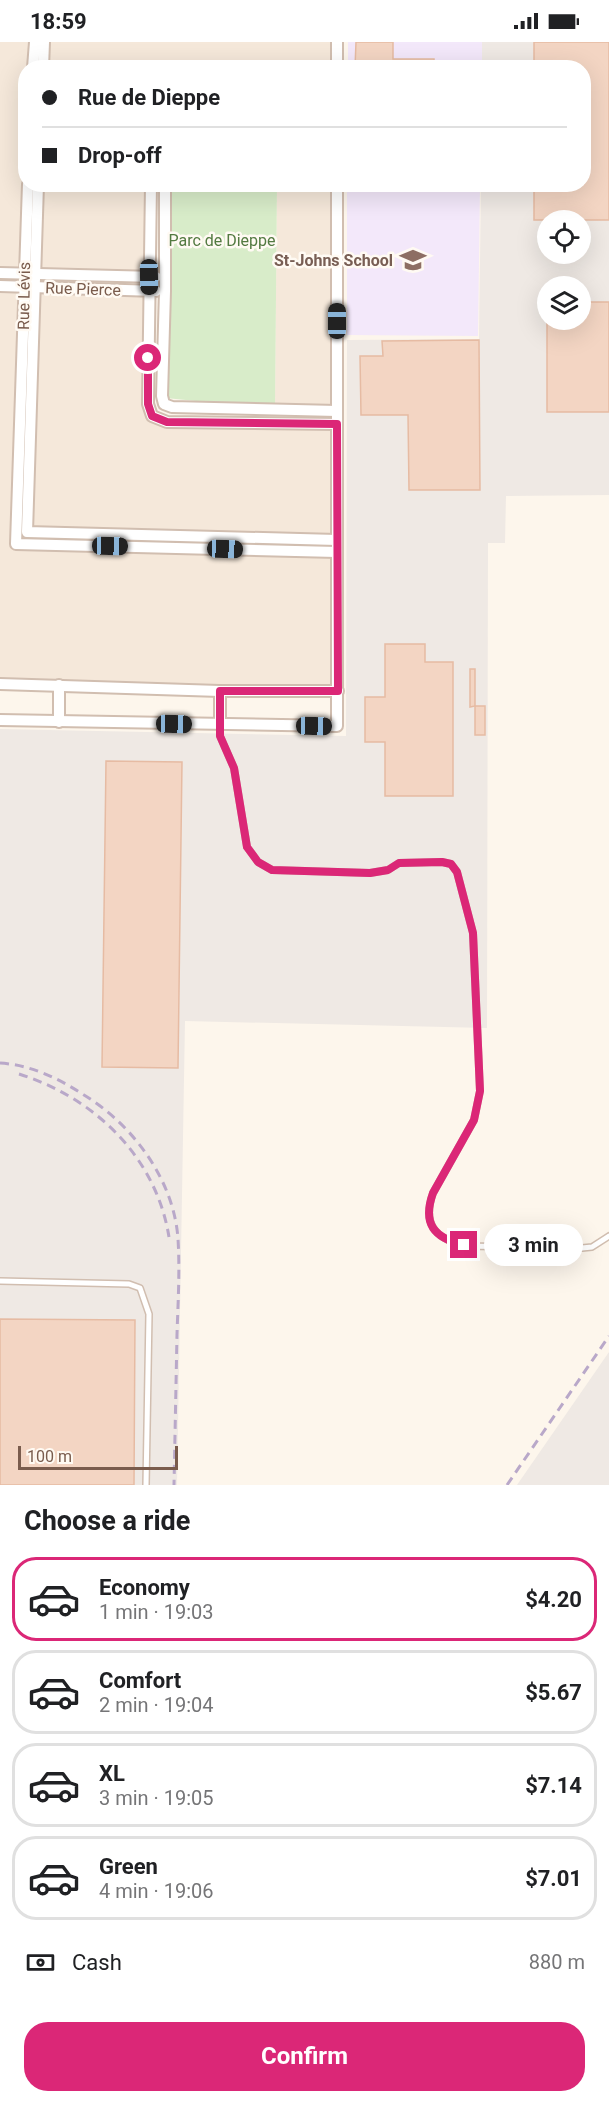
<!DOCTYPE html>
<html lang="en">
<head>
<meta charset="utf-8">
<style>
  body { margin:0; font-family:Roboto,sans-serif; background:#f6f6f6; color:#202124; height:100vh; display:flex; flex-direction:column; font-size:22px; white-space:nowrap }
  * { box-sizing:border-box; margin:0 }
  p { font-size:20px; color:#757577 }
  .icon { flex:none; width:33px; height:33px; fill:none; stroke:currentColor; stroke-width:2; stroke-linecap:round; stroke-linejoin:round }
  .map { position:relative; height:1443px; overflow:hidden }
  .sheet { display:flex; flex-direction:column; background:#fff; flex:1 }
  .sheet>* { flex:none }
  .hud { position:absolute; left:18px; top:18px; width:573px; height:132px; border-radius:24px; box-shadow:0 6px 24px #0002; display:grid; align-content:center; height:132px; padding:0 24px; background:#fff }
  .tools { position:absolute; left:537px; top:168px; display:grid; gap:12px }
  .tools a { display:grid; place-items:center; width:54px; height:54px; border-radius:50%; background:#fff; box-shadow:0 6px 24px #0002; font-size:30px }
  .scale { position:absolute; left:18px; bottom:15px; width:160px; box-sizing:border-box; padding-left:6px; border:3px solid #7a5c4d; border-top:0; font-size:16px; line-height:21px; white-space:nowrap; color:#7a5c4d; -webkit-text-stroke:4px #fffaf3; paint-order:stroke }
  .end { position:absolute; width:27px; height:27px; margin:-14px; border:8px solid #db2777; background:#fff; box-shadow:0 0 0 3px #fff }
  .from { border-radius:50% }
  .bubble { position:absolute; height:42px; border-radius:21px; background:#fff; box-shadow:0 6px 24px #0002; font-size:20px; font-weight:700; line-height:42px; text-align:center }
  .car { position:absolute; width:18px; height:36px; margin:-18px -9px; border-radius:8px; box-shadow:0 0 4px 2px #0007; background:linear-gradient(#222 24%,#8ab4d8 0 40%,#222 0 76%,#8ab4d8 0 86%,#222 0) }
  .hud b { display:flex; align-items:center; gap:21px; height:57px; font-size:22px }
  .hud b+b { border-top:2px solid #e0e0e0 }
  .hud i { width:15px; height:15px; background:#202124 }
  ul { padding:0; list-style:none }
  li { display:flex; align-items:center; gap:18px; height:84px; margin:0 12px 9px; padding:0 12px; border:3px solid #e0e0e0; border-radius:24px }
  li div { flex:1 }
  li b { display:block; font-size:22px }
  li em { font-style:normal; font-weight:700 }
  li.current { border-color:#db2777 }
  li>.icon { width:54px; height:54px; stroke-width:1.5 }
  h2 { padding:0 24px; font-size:27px; line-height:72px }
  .pay { display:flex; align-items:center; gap:15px; height:66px; padding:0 24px; font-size:22px }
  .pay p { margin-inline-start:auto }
  .cta { display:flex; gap:12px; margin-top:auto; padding:12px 24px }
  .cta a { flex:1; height:69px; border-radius:24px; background:#db2777; color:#fff; font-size:24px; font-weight:700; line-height:69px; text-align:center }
  .status { display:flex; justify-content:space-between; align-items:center; height:42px; padding:0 30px; background:#fff; direction:ltr }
  .status svg { height:16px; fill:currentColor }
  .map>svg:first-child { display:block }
  .residential { fill:#f5e8da }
  .industrial { fill:#efe9e4; fill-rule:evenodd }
  .education { fill:#f3e8fa }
  .green { fill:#d8ecc9 }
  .building { fill:#f3d5c3; stroke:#e6bba3; stroke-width:1.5 }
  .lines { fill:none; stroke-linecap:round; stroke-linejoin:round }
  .lane-casing { stroke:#d1beb0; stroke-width:8 }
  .street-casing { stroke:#d1beb0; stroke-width:14 }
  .lane { stroke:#fff; stroke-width:5 }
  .street { stroke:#fff; stroke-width:10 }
  .rail { stroke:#b9a8c9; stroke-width:3; stroke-dasharray:9 6; stroke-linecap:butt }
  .route { stroke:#db2777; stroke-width:8 }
  .labels { text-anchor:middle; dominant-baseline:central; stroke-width:5; stroke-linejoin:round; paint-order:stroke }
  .park-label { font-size:16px; fill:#537a41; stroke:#fffaf3 }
  .education-label { font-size:16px; font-weight:bold; fill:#785e54; stroke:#fffaf3; text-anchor:end }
  .street-label { font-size:16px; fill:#7a5c4d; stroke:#fffaf3 }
</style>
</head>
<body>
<div class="status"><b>18:59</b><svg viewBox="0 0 49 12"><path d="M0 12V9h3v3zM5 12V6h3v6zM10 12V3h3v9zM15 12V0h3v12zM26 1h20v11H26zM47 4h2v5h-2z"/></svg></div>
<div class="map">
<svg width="609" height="1443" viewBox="0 0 609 1443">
  <rect width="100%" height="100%" fill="#fdf6ec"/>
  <g class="residential">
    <polygon points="0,0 35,0 33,25 26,26 24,231 0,231"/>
    <polygon points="44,0 337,0 337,25 43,26"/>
    <polygon points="38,143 155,143 149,235 35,232"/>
    <polygon points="277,143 337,143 337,369 275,367"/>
    <polygon points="0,244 24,245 16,502 337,510 338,649 0,643"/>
    <polygon points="34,245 150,249 152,374 337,382 337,498 27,490"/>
  </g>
  <g class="industrial">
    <path d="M482 0H609V453L506 454 505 501H488L487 986 185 979 177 1443H0V687L346 694 347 298 479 297 481 143 584 142V26L482 25ZM548 178H580V212H548ZM548 244H580V278H548Z"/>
    <polygon points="609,1310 609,1443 517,1443"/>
  </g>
  <g class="education">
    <polygon points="348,0 482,0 482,25 348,26"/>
    <polygon points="347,143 480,143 478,294 347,293"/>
  </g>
  <polygon class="green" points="168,143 277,143 275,367 166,356"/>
  <g class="building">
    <polygon points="356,0 393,0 393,17 434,17 434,26 355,26"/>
    <polygon points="534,0 609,0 609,178 534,178 534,142 584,142 584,26 534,26"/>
    <polygon points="547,260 548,278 580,278 580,260 609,260 609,370 547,370"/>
    <polygon points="479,298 480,448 409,448 408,373 361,373 360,314 383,314 382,299"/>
    <polygon points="385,602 425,602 425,620 453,620 453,754 385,754 385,700 365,700 365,655 385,655"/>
    <polygon points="470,627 475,627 475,664 470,665"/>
    <rect x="475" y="664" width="10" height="29"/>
    <polygon points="106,719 182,720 178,1026 102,1025"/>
    <polygon points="0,1277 135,1278 134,1443 0,1443"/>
  </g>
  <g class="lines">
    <g class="lane-casing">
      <g id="lane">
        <path d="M220 682V694L234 726 247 805 258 820 272 828 370 831 388 828 399 821 442 820 451 822 457 830 473 891 480 1049 474 1078 433 1151C422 1182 435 1196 464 1204L582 1206 592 1205 609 1194"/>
        <polyline points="0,1239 129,1242 140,1246 149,1272 146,1443"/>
      </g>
    </g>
    <g class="street-casing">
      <g id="street">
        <polyline points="337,0 337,26"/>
        <polyline points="33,26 35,0"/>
        <polyline points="43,26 44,0"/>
        <polyline points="28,142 16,502 337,510"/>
        <polyline points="38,142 27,490 337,498"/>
        <polyline points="151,142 148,362 152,374 167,380 337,382"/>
        <polyline points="165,142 165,249 162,354 164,362 172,365 337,369"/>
        <polyline points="0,231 156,235"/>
        <polyline points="0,244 156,249"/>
        <polyline points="0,642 220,649 338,649"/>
        <polyline points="0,678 337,684 337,142"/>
        <polyline points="59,680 59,643"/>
        <polyline points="220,682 220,649"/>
      </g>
    </g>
    <use href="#lane" class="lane"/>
    <use href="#street" class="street"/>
    <g class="rail">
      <path d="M0 1021C31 1023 58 1036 84 1053 133 1083 174 1138 178 1197 180 1228 178 1261 177 1292 176 1343 175 1393 174 1443"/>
      <path d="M19 1032C95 1056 156 1115 169 1195"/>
      <polyline points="507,1443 609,1294"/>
    </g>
  </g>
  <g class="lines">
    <path class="route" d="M148 316V362L152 374 167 380 337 382 338 649H220V694L234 726 247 805 258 820 272 828 370 831 388 828 399 821 442 820 451 822 457 830 473 891 480 1049 474 1078 433 1151C422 1182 434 1196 464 1203"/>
  </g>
  <defs>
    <g id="school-bare" transform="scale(2.07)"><path d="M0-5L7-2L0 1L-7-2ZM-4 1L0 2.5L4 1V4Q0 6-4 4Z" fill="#8d6e63" stroke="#fffaf3" stroke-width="2.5" paint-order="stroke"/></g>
  </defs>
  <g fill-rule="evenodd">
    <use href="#school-bare" x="413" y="218"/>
  </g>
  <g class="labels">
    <g class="park-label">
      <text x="222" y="198">Parc de Dieppe</text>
    </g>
    <g class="education-label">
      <text x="393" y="218">St-Johns School</text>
    </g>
    <g class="street-label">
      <text transform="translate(83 247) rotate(2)">Rue Pierce</text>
      <text transform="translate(24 254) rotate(-89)">Rue Lévis</text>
    </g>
  </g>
</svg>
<div class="tools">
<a><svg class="icon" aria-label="locate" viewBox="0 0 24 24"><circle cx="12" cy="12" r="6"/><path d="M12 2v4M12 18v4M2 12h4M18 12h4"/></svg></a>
<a><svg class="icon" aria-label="layers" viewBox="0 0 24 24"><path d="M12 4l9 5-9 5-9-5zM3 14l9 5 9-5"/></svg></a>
</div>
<div class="scale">100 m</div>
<i class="end from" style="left:148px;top:316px"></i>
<i class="end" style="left:464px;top:1203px"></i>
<div class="bubble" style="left:484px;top:1182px;width:99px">3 min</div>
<i class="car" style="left:149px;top:235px;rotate:179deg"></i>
<i class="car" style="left:337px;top:279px;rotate:0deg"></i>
<i class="car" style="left:110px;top:504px;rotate:91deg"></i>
<i class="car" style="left:225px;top:507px;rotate:92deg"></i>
<i class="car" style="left:174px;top:682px;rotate:91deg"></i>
<i class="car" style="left:314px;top:684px;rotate:91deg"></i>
<div class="hud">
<b><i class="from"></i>Rue de Dieppe</b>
<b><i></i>Drop-off</b>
</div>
</div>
<section class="sheet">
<h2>Choose a ride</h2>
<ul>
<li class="current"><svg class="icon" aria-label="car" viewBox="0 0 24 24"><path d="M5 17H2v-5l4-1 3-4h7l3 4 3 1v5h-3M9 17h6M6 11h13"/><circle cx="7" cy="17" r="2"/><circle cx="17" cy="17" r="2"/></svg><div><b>Economy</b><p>1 min · 19:03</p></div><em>$4.20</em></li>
<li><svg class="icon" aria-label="car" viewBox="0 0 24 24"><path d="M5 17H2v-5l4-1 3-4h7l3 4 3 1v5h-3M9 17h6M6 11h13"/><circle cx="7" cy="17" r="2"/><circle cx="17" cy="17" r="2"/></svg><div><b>Comfort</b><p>2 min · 19:04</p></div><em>$5.67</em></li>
<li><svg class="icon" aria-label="car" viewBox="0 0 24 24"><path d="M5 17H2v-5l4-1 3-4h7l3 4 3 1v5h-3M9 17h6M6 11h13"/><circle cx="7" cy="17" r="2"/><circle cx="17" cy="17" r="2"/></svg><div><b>XL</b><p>3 min · 19:05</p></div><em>$7.14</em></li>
<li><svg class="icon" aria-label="car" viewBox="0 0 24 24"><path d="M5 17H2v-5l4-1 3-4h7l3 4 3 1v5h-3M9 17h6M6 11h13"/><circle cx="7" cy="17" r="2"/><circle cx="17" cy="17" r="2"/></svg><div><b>Green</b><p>4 min · 19:06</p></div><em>$7.01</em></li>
</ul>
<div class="pay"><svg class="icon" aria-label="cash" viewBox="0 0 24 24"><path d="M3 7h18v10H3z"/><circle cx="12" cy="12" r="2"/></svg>Cash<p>880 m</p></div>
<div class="cta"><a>Confirm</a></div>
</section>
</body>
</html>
